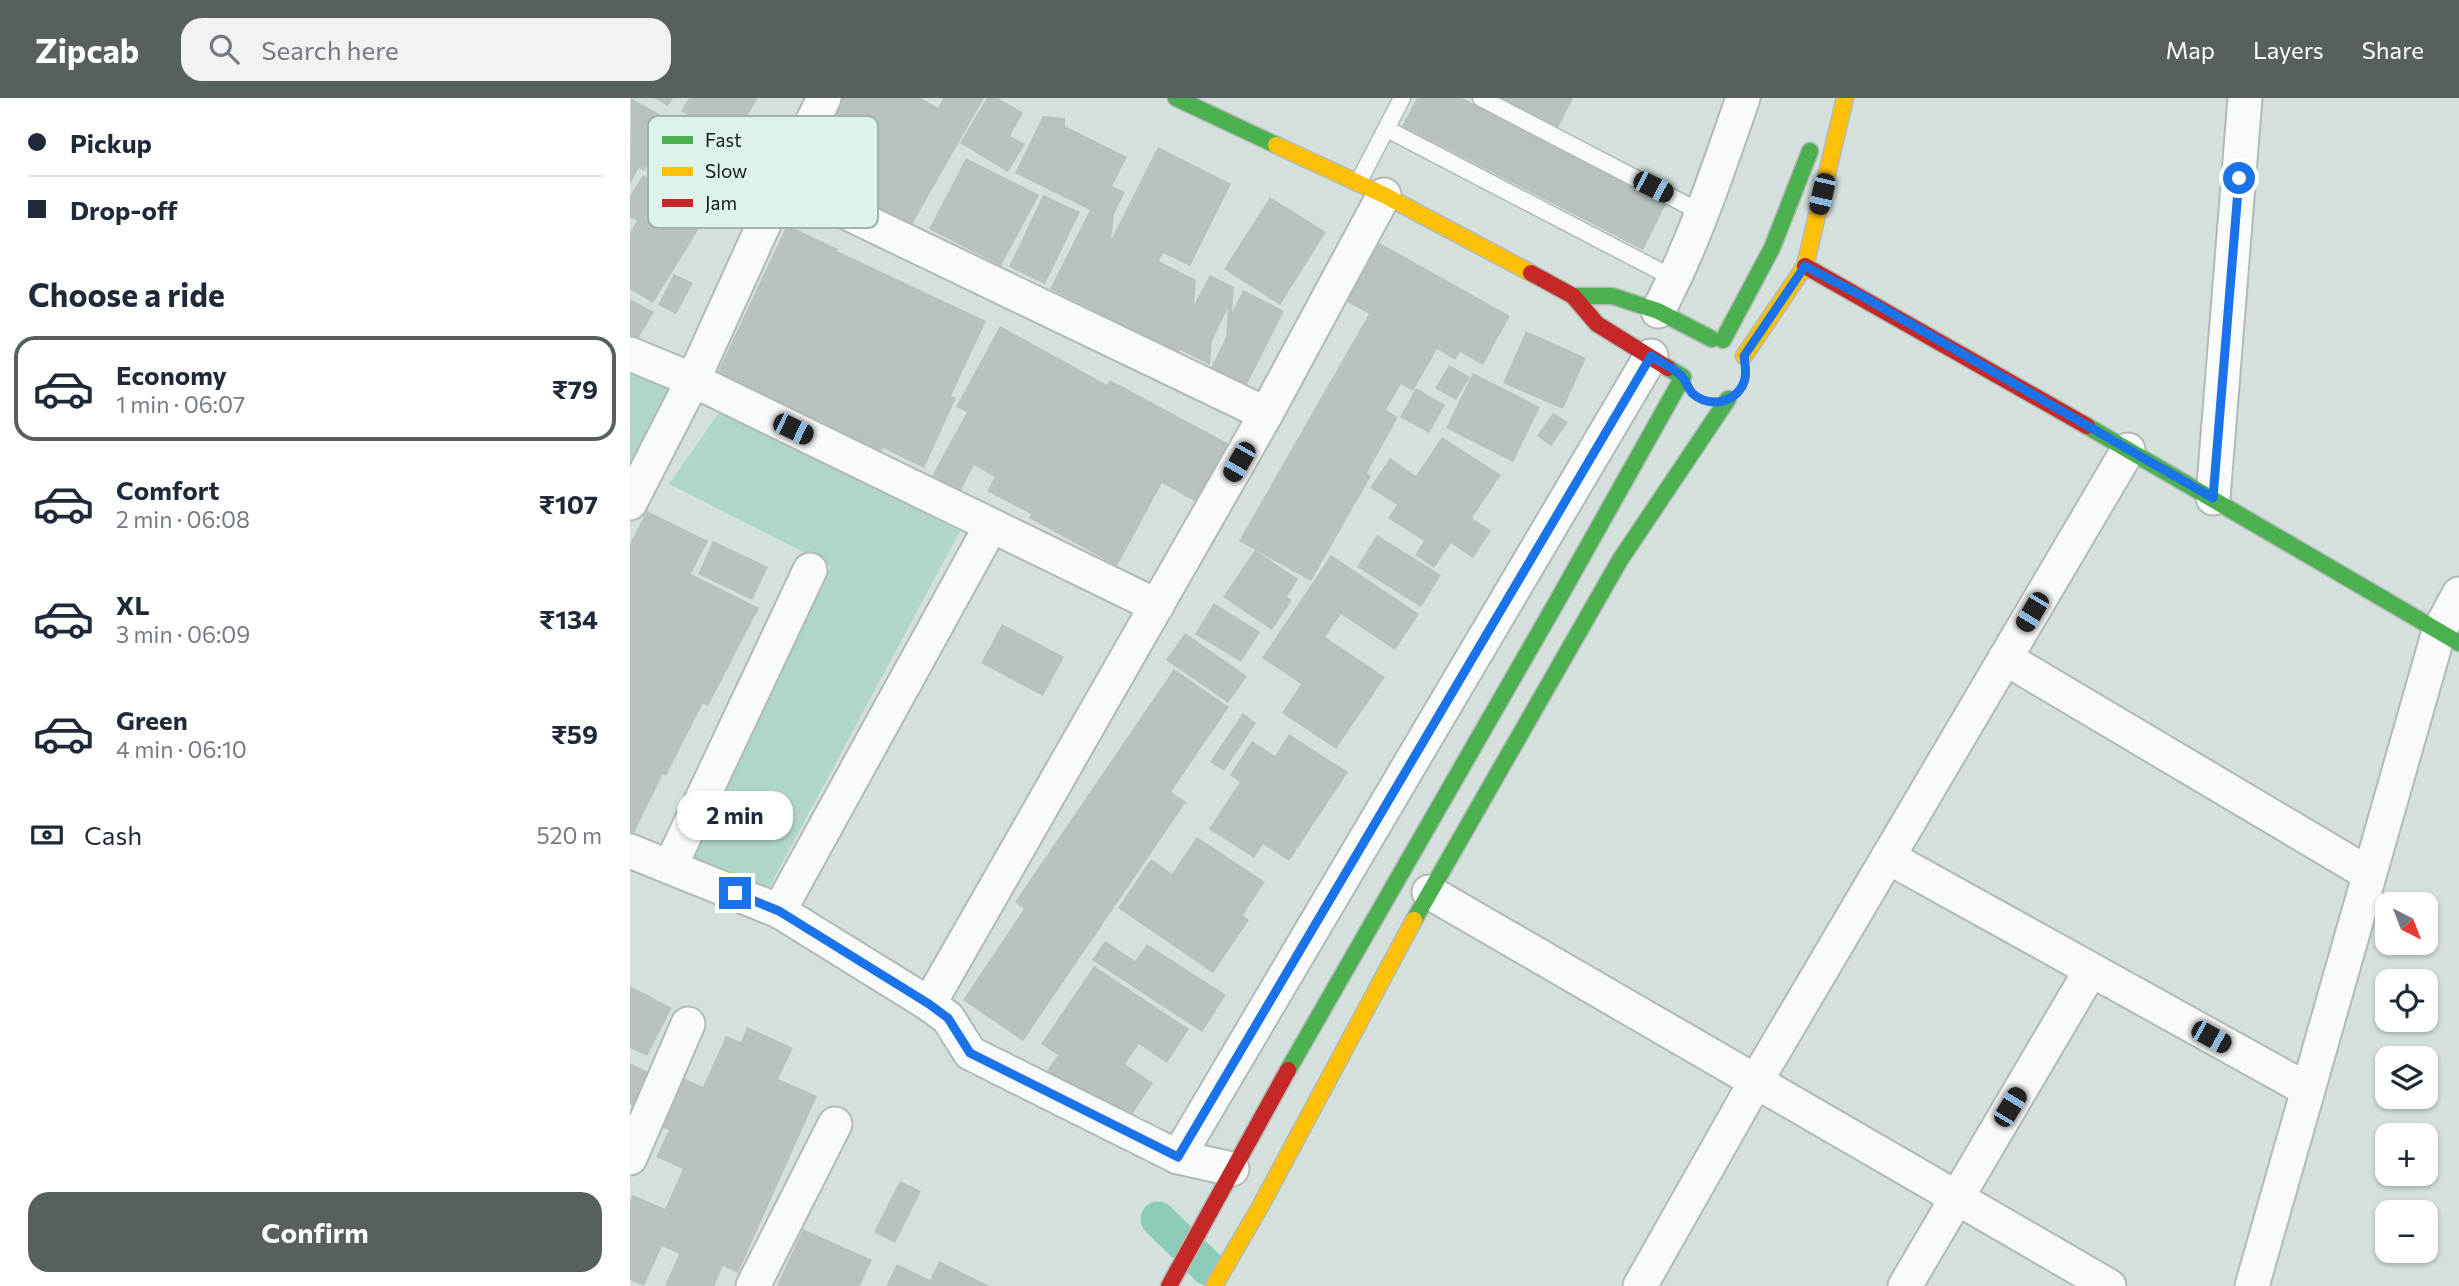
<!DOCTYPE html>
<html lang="en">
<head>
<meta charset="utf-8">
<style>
  body { margin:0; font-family:Commissioner,sans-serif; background:#f2f2f3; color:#1f2937; height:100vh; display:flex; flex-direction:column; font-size:26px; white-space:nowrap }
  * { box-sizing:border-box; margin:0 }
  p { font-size:23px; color:#747a83 }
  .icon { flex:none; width:38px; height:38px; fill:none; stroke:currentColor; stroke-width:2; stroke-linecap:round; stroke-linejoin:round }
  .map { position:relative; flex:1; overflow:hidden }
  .sheet { display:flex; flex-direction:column; background:#fff; width:630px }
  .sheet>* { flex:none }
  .top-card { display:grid; align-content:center; height:154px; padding:0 28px; background:#fff }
  .needle { width:46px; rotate:138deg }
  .fabs { position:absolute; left:1745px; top:794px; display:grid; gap:14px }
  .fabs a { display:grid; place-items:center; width:63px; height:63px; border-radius:14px; background:#fff; box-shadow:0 2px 5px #0004; font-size:35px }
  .end { position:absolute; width:32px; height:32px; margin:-16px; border:9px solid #1a73e8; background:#fff; box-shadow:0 0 0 4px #fff }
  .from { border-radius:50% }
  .bubble { position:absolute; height:49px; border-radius:21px; background:#fff; box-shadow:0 2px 5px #0004; font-size:23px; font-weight:700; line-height:49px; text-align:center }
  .car { position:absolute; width:21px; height:42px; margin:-21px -10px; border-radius:9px; box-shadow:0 0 5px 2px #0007; background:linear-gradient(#222 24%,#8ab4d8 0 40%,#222 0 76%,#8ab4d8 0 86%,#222 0) }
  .top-card b { display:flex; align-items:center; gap:24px; height:66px; font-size:26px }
  .top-card b+b { border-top:2px solid #e0e1e3 }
  .top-card i { width:18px; height:18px; background:#1f2937 }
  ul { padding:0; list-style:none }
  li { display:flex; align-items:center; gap:21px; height:105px; margin:0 14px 10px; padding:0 14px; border:4px solid transparent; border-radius:21px }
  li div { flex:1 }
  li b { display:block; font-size:26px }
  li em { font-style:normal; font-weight:700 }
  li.on { border-color:#57605d }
  li>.icon { width:63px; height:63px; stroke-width:1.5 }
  h2 { padding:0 28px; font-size:32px; line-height:84px }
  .pay { display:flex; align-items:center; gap:18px; height:77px; padding:0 28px; font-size:26px }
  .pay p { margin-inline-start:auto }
  .button { display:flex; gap:14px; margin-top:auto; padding:14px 28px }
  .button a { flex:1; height:80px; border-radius:21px; background:#57605d; color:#fff; font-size:28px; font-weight:700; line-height:80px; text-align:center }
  header { display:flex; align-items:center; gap:42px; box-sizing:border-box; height:98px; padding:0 35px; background:#57605d; color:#fff }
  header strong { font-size:33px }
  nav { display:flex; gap:38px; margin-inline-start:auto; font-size:24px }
  .search { width:490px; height:63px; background:#f2f2f3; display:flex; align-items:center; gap:18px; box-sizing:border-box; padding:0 24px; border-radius:21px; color:#747a83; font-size:26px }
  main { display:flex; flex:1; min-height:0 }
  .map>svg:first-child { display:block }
  .green { fill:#b0d6c9 }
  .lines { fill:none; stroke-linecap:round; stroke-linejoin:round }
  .canal { stroke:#8bcbb8; stroke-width:35 }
  .building { fill:#b8c1be }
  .lane-casing { stroke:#b1bab7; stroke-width:19 }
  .street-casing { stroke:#b1bab7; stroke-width:37 }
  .fast-casing { stroke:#b1bab7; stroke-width:19 }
  .slow-casing { stroke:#b1bab7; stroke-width:19 }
  .jam-casing { stroke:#b1bab7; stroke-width:19 }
  .lane { stroke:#f9fafa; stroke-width:16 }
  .street { stroke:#f9fafa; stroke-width:33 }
  .fast { stroke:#4caf50; stroke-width:16 }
  .slow { stroke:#ffc107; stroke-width:16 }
  .jam { stroke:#c62828; stroke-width:16 }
  .route { stroke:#1a73e8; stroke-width:9 }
  .key { fill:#dcf2ea; stroke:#a0b2ab; stroke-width:2 }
  .key-label { font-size:19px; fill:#131b18 }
</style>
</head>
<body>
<header>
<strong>Zipcab</strong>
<div class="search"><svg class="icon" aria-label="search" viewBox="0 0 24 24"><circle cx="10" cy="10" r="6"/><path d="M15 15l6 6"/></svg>Search here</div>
<nav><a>Map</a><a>Layers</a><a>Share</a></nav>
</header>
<main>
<section class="sheet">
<div class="top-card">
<b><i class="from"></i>Pickup</b>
<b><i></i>Drop-off</b>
</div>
<h2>Choose a ride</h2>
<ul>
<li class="on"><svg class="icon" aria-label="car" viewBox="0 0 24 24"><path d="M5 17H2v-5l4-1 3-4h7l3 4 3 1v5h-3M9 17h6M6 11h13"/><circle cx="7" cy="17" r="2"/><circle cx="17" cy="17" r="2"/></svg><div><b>Economy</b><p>1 min · 06:07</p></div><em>₹79</em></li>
<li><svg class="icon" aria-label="car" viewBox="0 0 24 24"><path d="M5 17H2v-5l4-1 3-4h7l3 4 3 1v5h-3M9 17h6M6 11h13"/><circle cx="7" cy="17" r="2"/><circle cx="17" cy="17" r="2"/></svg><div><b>Comfort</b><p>2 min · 06:08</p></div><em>₹107</em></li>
<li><svg class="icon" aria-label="car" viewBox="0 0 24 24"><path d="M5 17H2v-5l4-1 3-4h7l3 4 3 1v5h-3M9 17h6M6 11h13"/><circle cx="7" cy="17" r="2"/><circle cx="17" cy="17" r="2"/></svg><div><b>XL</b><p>3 min · 06:09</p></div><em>₹134</em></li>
<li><svg class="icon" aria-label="car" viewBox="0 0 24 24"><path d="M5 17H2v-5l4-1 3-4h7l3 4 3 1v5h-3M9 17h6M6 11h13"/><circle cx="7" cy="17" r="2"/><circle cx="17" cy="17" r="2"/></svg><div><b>Green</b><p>4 min · 06:10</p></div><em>₹59</em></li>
</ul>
<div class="pay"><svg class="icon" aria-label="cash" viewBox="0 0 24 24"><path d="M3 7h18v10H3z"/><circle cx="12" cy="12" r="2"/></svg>Cash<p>520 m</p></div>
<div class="button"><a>Confirm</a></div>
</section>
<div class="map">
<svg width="1829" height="1188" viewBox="0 0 1829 1188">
  <rect width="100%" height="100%" fill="#d4e0dc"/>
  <g class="green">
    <polygon points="0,270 63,298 0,369"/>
    <polygon points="90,313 330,433 135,797 61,762 201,468 39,386"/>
  </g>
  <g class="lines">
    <polyline class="canal" points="528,1121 578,1170"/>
  </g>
  <g class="building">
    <polygon points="1,0 43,24 14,73 9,70 0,86"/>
    <polygon points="24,0 43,0 38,8"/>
    <polygon points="59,0 128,0 101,44 51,13"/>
    <polygon points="208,0 291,0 308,10 313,0 354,0 280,130 179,74 204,29 195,23"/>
    <polygon points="357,0 368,0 393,15 380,38 395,46 378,74 330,45"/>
    <polygon points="787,0 832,0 1037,104 1013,152 772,28"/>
    <polygon points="867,0 943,0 928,30"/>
    <polygon points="413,18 435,20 435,28 497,59 482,88 495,94 484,116 481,142 528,49 601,86 560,168 533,155 529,163 566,182 564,207 580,177 604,189 602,214 613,192 654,213 616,288 581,270 596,239 598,210 582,243 580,267 550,252 548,255 420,191 460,112 385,75"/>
    <polygon points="56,19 115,56 23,205 0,191 0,135 7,123 0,119 0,98 13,77 19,80"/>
    <polygon points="336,60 409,97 371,168 299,131"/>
    <polygon points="413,97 450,114 415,186 379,169"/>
    <polygon points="640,99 696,134 650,207 594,171"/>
    <polygon points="157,127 208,151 207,153 356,223 321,298 326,300 294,370 253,350 248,360 83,284"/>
    <polygon points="748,144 880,218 853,267 830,254 825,262 807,251 783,293 771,286 756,312 768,319 737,375 741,378 681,483 609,443 739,216 716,203"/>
    <polygon points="44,176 63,185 46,216 28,207"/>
    <polygon points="0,201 24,214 3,249 0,248"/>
    <polygon points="370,228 477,287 480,282 599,346 568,405 532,385 487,468 399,420 401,416 357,393 365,379 344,367 330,394 302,378 337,314 326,309"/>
    <polygon points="896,233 956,260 933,311 873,285"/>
    <polygon points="819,267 840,279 826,302 805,290"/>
    <polygon points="843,275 910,309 883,364 816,330"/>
    <polygon points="786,290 815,307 799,335 770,319"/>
    <polygon points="923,315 938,324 921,348 907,338"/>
    <polygon points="812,339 871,377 842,420 861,433 843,460 821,445 804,470 785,457 794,443 758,420 767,407 740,390 760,360 786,378"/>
    <polygon points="17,413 78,443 61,476 129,510 78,608 73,605 36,678 33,676 0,743 0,446"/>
    <polygon points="747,437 811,477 791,509 727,469"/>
    <polygon points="83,443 138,469 122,502 68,476"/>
    <polygon points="625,452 668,481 657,499 662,502 642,532 593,499"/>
    <polygon points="701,457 789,516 765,552 711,516 695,539 755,579 706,651 652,615 671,586 632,560"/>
    <polygon points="584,505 630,534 611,564 565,536"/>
    <polygon points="372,526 434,559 413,598 351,565"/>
    <polygon points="555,535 617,578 598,605 536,562"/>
    <polygon points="544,571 599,609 541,694 556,704 393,943 333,902 394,811 385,804"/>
    <polygon points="613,615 626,625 594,673 580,664"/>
    <polygon points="659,636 718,674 659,763 633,746 624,760 579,731 610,684 600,677 622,643 645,658"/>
    <polygon points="567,739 635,784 613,817 619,822 583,875 488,810 521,761 542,776"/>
    <polygon points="475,843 505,863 517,846 596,897 572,934 462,862"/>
    <polygon points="464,868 559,931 537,965 509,946 495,966 523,985 495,1027 416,974 428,957 411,946"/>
    <polygon points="0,888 42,910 17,958 0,950"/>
    <polygon points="117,929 163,950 148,981 187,998 108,1175 93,1168 84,1188 35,1188 49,1156 32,1148 14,1188 0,1182 0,1104 3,1097 35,1111 53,1071 26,1059 39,1032 23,1026 46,977 73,989 96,938 111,944"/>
    <polygon points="0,965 24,977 7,1010 0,1006"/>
    <polygon points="270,1083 291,1093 265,1145 244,1134"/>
    <polygon points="173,1131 242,1162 230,1188 147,1188"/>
    <polygon points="309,1163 359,1188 256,1188 267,1166 300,1182"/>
  </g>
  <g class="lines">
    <g class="lane-casing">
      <g id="lane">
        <polyline points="851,0 1072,115"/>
        <polyline points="757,31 1045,181"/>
        <polyline points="728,85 772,0"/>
      </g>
    </g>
    <g class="street-casing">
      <g id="street">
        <polyline points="153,84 636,316"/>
        <path d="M1028 213C1064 145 1088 72 1113 0"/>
        <polyline points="0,256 63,282 527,508"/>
        <polyline points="1583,400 1615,0"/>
        <polyline points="0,405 63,282 153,84 194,0"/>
        <polyline points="1375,560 1739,776"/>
        <polyline points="0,753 149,813 299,906 318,920 340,955 548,1059 602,1071"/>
        <polyline points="1258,759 1678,992"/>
        <polyline points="40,769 180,472"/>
        <polyline points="799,794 1479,1188"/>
        <polyline points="149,813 361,428"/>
        <polyline points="299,906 636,316 754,97"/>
        <polyline points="548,1059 1021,258"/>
        <polyline points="0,1060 58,926"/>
        <polyline points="123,1188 205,1026"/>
        <polyline points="1010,1188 1126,983 1498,352"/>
        <polyline points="1275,1188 1461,872"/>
        <polyline points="1622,1188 1809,533 1829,496"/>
      </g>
    </g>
    <g class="fast-casing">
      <g id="fast">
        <polyline points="546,0 646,47"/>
        <polyline points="943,198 982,198 1028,213 1082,241"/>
        <polyline points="1093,242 1142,150 1180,53"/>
        <polyline points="1457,328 1829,545"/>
        <polyline points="784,822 990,462 1098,301"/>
        <polyline points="658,972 925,507 1053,279 1038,270"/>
      </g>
    </g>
    <g class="slow-casing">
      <g id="slow">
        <polyline points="646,47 754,97 901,175"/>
        <polyline points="1114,258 1175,168 1215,0"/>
        <polyline points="584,1188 630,1109 784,822"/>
      </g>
    </g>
    <g class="jam-casing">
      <g id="jam">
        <polyline points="1175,168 1457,328"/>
        <polyline points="901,175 943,198 967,226 1038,270"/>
        <polyline points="539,1188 658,972"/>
      </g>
    </g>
    <use href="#lane" class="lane"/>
    <use href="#street" class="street"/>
    <use href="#fast" class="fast"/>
    <use href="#slow" class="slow"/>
    <use href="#jam" class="jam"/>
  </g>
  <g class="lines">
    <path class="route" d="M105 795 149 813 299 906 318 920 340 955 548 1059 1021 258C1031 265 1047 271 1053 280 1057 285 1058 290 1062 295 1075 307 1095 307 1107 295 1118 284 1116 272 1114 258L1175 168 1232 198 1583 400 1609 80"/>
  </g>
  <rect x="18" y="18" width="230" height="112" rx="10" class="key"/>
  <rect x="32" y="38" width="31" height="8" fill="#4caf50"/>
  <rect x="32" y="69" width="31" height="9" fill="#ffc107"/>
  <rect x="32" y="101" width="31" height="8" fill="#c62828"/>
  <g class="key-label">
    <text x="75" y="49">Fast</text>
    <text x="75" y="80">Slow</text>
    <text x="75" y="112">Jam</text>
  </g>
</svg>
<div class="fabs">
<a><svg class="needle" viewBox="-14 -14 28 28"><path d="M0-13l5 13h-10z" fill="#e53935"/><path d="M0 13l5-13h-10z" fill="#747a83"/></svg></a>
<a><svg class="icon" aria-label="locate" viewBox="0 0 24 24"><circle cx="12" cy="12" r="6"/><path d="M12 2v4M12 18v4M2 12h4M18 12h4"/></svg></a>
<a><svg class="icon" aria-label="layers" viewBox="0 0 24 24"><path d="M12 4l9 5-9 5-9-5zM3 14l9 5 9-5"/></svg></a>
<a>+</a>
<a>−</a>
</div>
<i class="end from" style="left:1609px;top:80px"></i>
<i class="end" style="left:105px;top:795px"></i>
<div class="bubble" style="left:47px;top:693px;width:116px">2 min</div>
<i class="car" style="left:1023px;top:89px;rotate:117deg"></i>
<i class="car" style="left:1192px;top:96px;rotate:193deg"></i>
<i class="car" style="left:163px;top:331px;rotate:116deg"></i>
<i class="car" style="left:609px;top:364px;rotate:210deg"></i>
<i class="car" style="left:1402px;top:514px;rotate:211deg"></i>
<i class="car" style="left:1581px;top:939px;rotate:119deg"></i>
<i class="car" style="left:1380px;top:1009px;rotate:31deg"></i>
</div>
</main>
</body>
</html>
